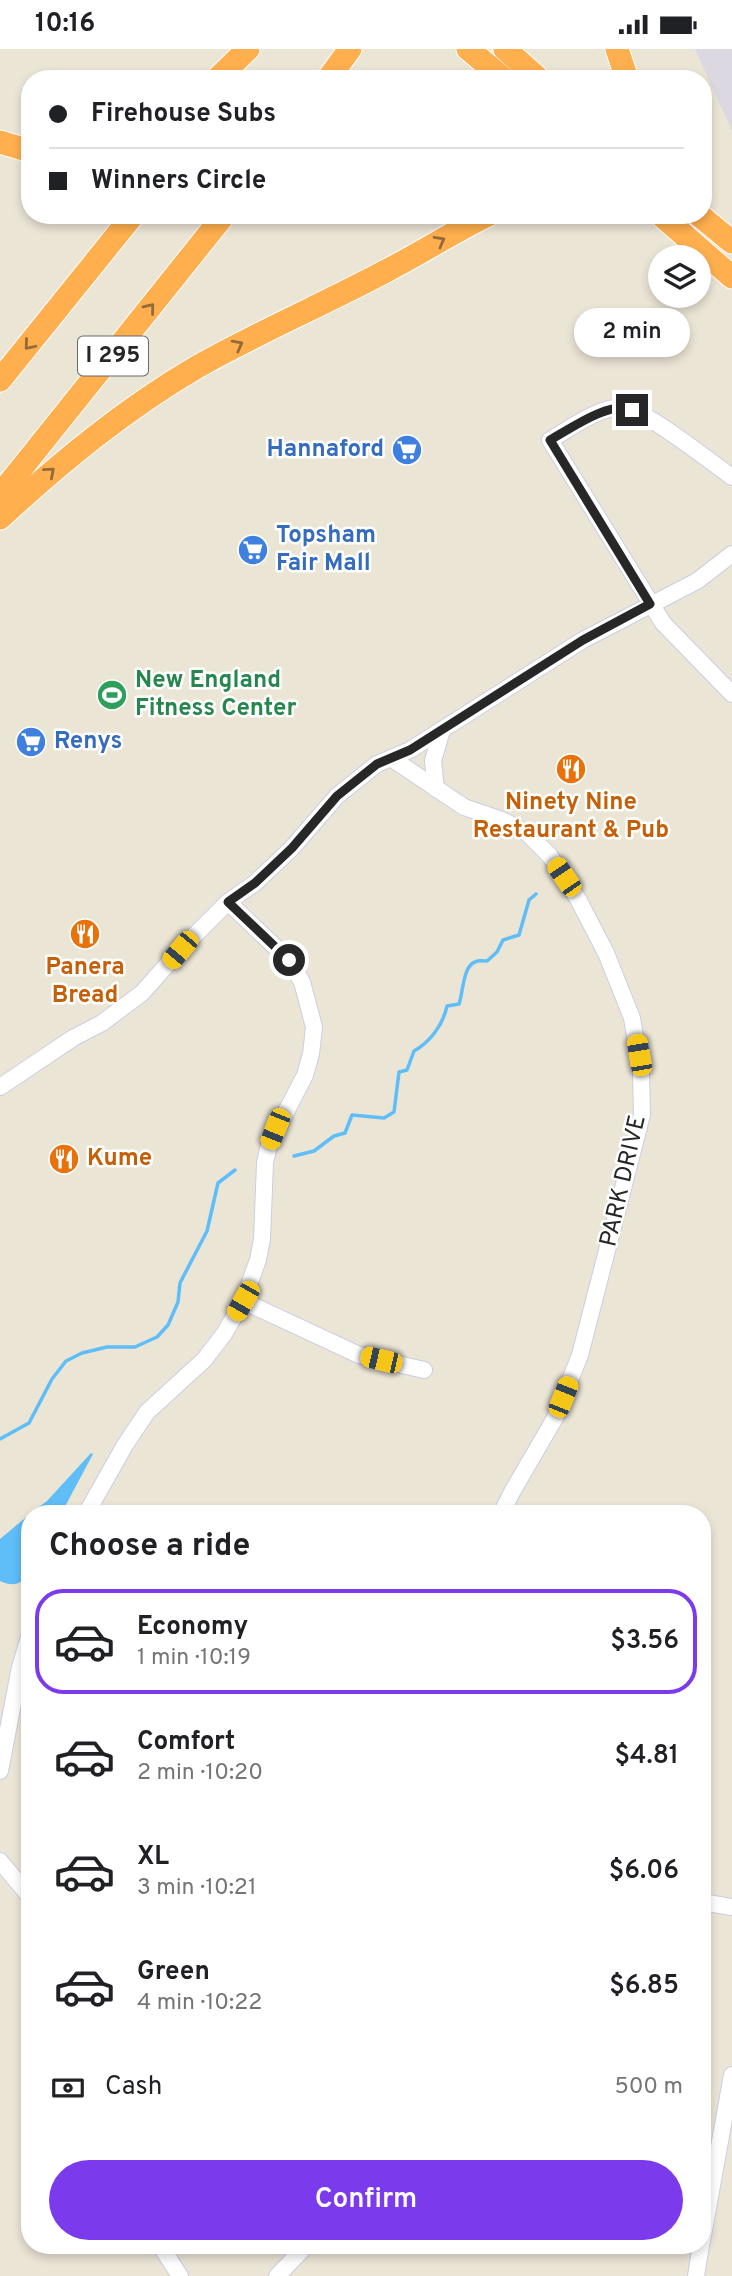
<!DOCTYPE html>
<html lang="en">
<head>
<meta charset="utf-8">
<style>
  body { margin:0; font-family:Overpass,sans-serif; background:#f6f6f6; color:#202124; height:100vh; display:flex; flex-direction:column; font-size:26px; white-space:nowrap }
  * { box-sizing:border-box; margin:0 }
  p { font-size:23px; color:#757577 }
  .icon { flex:none; width:38px; height:38px; fill:none; stroke:currentColor; stroke-width:2; stroke-linecap:round; stroke-linejoin:round }
  .map { position:relative; flex:1; overflow:hidden }
  .drawer { position:absolute; left:21px; top:1456px; width:690px; height:749px; display:flex; flex-direction:column; background:#fff; border-radius:28px; box-shadow:0 4px 10px #0003 }
  .drawer>* { flex:none }
  .top-card { position:absolute; left:21px; top:21px; width:691px; height:154px; border-radius:28px; box-shadow:0 4px 10px #0003; display:grid; align-content:center; height:154px; padding:0 28px; background:#fff }
  .buttons { position:absolute; left:648px; top:196px; display:grid; gap:14px }
  .buttons a { display:grid; place-items:center; width:63px; height:63px; border-radius:50%; background:#fff; box-shadow:0 4px 10px #0003; font-size:35px }
  .end { position:absolute; width:32px; height:32px; margin:-16px; border:9px solid #272727; background:#fff; box-shadow:0 0 0 4px #fff }
  .from { border-radius:50% }
  .bubble { position:absolute; height:49px; border-radius:24px; background:#fff; box-shadow:0 4px 10px #0003; font-size:23px; font-weight:600; line-height:49px; text-align:center }
  .car { position:absolute; width:21px; height:42px; margin:-21px -10px; border-radius:9px; box-shadow:0 0 5px 2px #0007; background:linear-gradient(#f5c518 24%,#345 0 40%,#f5c518 0 76%,#345 0 86%,#f5c518 0) }
  .top-card b { display:flex; align-items:center; gap:24px; height:66px; font-size:26px }
  .top-card b+b { border-top:2px solid #e0e0e0 }
  .top-card i { width:18px; height:18px; background:#202124 }
  ul { padding:0; list-style:none }
  li { display:flex; align-items:center; gap:21px; height:105px; margin:0 14px 10px; padding:0 14px; border:4px solid transparent; border-radius:28px }
  li div { flex:1 }
  li b { display:block; font-size:26px }
  li em { font-style:normal; font-weight:600 }
  li.on { border-color:#7c3aed }
  li>.icon { width:63px; height:63px; stroke-width:1.5 }
  h2 { padding:0 28px; font-size:32px; line-height:84px }
  .pay { display:flex; align-items:center; gap:18px; height:77px; padding:0 28px; font-size:26px }
  .pay p { margin-inline-start:auto }
  .cta { display:flex; gap:14px; margin-top:auto; padding:14px 28px }
  .cta a { flex:1; height:80px; border-radius:42px; background:#7c3aed; color:#fff; font-size:28px; font-weight:600; line-height:80px; text-align:center }
  .status { display:flex; justify-content:space-between; align-items:center; height:49px; padding:0 35px; background:#fff; direction:ltr }
  .status svg { height:19px; fill:currentColor }
  .map>svg:first-child { display:block }
  .industrial { fill:#dcd8e2 }
  .water { fill:#5fbdf8 }
  .lines { fill:none; stroke-linecap:round; stroke-linejoin:round }
  .stream { stroke:#5fbdf8; stroke-width:3.5 }
  .minor-casing { stroke:#cccde2; stroke-width:18 }
  .highway-casing { stroke:#fff; stroke-width:25 }
  .minor { stroke:#fff; stroke-width:16 }
  .highway { stroke:#ffaf4e; stroke-width:23 }
  .oneway { stroke:#936b3a }
  .route { stroke:#272727; stroke-width:9 }
  .labels { text-anchor:middle; dominant-baseline:central; stroke-width:5; stroke-linejoin:round; paint-order:stroke }
  .shield { fill:#fff; stroke:#686868; stroke-width:2 }
  .shield-label { font-size:23px; font-weight:bold; fill:#272727 }
  .shop-label { font-size:24px; font-weight:bold; fill:#366cbe; stroke:#fff; text-anchor:start }
  .leisure-label { font-size:24px; font-weight:bold; fill:#27864d; stroke:#fff; text-anchor:start }
  .food-label { font-size:24px; font-weight:bold; fill:#c56008; stroke:#fff }
  .street-label { font-size:24px; fill:#272727; stroke:#fff }
</style>
</head>
<body>
<div class="status"><b>10:16</b><svg viewBox="0 0 49 12"><path d="M0 12V9h3v3zM5 12V6h3v6zM10 12V3h3v9zM15 12V0h3v12zM26 1h20v11H26zM47 4h2v5h-2z"/></svg></div>
<div class="map">
<svg width="732" height="2227" viewBox="0 0 732 2227">
  <rect width="100%" height="100%" fill="#ebe5d6"/>
  <polygon class="industrial" points="695,0 732,0 732,82"/>
  <g class="water">
    <polygon points="91,1404 93,1405 61,1465 30,1465 47,1452"/>
    <path d="M30 1465C30 1488 40 1550 0 1532V1490Z"/>
  </g>
  <g class="lines">
    <g class="stream">
      <path d="M294 1107 314 1102 334 1087 345 1084 352 1066 384 1069 394 1063 399 1023 407 1021 414 1002C430 993 443 976 447 957L459 955C463 944 463 917 475 913 479 911 483 912 487 912L497 903 503 891 519 886 529 851 536 845"/>
      <polyline points="0,1390 29,1374 52,1330 66,1312 82,1304 107,1298 135,1298 157,1288 168,1276 178,1253 180,1234 207,1182 218,1134 235,1121"/>
    </g>
    <g class="minor-casing">
      <g id="minor">
        <path d="M732 428C712 414 643 359 623 358 598 358 571 379 550 391L663 574 732 645"/>
        <polyline points="391,709 464,758 502,771 527,784 550,807 578,850 606,904 632,969 641,1023 642,1066 580,1306 555,1369 512,1443 501,1465"/>
        <polyline points="436,740 433,712 442,681"/>
        <polyline points="0,1038 73,989 102,974 142,944 180,901 228,853 255,834 292,799 337,747 377,715 410,701 583,591 697,532 732,505"/>
        <polyline points="243,1252 359,1306 424,1321"/>
        <polyline points="86,1465 125,1396 147,1363 204,1311 224,1285 243,1252 258,1211 262,1190 265,1114 269,1096 305,1026 311,1005 314,978 302,933 289,911 228,853"/>
        <polyline points="0,1722 20,1618 30,1585"/>
        <polyline points="0,1812 30,1848"/>
        <polyline points="702,1853 732,1858"/>
        <polyline points="702,2192 732,2026"/>
        <polyline points="160,2196 180,2227"/>
        <polyline points="277,2227 307,2196"/>
        <polyline points="696,2227 701,2196"/>
      </g>
    </g>
    <g class="highway-casing">
      <g id="highway">
        <polyline points="468,0 504,30"/>
        <polyline points="505,0 539,30"/>
        <polyline points="617,0 627,30"/>
        <polyline points="217,30 248,0"/>
        <polyline points="328,30 350,0"/>
        <polyline points="0,93 30,102"/>
        <polyline points="661,166 732,228"/>
        <polyline points="699,166 732,193"/>
        <polyline points="0,331 133,166"/>
        <polyline points="0,446 224,166"/>
        <path d="M0 469C61 413 125 360 197 318 259 283 324 255 386 222 421 204 453 183 488 166"/>
      </g>
    </g>
    <use href="#minor" class="minor"/>
    <use href="#highway" class="highway"/>
  </g>
  <defs><path id="oneway-chevron" d="M-2-3.5L2.5 0L-2 3.5" fill="none" stroke-width="1.6" stroke-linecap="round" stroke-linejoin="round" transform="scale(1.75)"/></defs>
  <g class="oneway">
    <use href="#oneway-chevron" transform="translate(440 192) rotate(-29)"/>
    <use href="#oneway-chevron" transform="translate(150 259) rotate(-51)"/>
    <use href="#oneway-chevron" transform="translate(29 296) rotate(130)"/>
    <use href="#oneway-chevron" transform="translate(238 296) rotate(-28)"/>
    <use href="#oneway-chevron" transform="translate(50 423) rotate(-41)"/>
  </g>
  <g class="lines">
    <path class="route" d="M289 911 228 853 255 834 292 799 337 747 377 715 410 701 583 591 650 555 550 391C570 380 610 351 632 361"/>
  </g>
  <defs>
    <g id="supermarket-disc" transform="scale(1.575)"><circle r="9.5" fill="#3f7fe0" stroke="#fff"/><path d="M-6-5.5h2.5l.6 2H6L4.5 2H-2.5L-4.4-4H-6ZM-1.5 3.2a1.3 1.3 0 1 0 .1 0ZM3 3.2a1.3 1.3 0 1 0 .1 0Z" fill="#fff"/></g>
    <g id="stadium-disc" transform="scale(1.575)"><circle r="9.5" fill="#2e9e5b" stroke="#fff"/><path d="M0-5a6.5 5 0 1 0 0 10a6.5 5 0 1 0 0-10ZM-3.5-1.8h7v3.6h-7Z" fill="#fff"/></g>
    <g id="restaurant-disc" transform="scale(1.575)"><circle r="9.5" fill="#e8710a" stroke="#fff"/><path d="M-5-6h1v4h1v-4h1v4h1v-4h1v5L-1.5 .5V6h-2V.5L-5-1ZM5-6V6H3V1.5H1.5Q1.5-4 5-6Z" fill="#fff"/></g>
  </defs>
  <g fill-rule="evenodd">
    <use href="#supermarket-disc" x="407" y="401"/>
    <use href="#supermarket-disc" x="253" y="501"/>
    <use href="#stadium-disc" x="112" y="646"/>
    <use href="#supermarket-disc" x="31" y="693"/>
    <use href="#restaurant-disc" x="571" y="720"/>
    <use href="#restaurant-disc" x="85" y="885"/>
    <use href="#restaurant-disc" x="64" y="1110"/>
  </g>
  <g class="labels">
    <rect class="shield" x="78" y="287.5" width="70" height="39" rx="5"/>
    <g class="shield-label">
      <text x="113" y="307">I 295</text>
    </g>
    <g class="shop-label">
      <text x="384" y="401" text-anchor="end">Hannaford</text>
      <text x="276" y="487">Topsham<tspan x="276" dy="28">Fair Mall</tspan></text>
      <text x="54" y="693">Renys</text>
    </g>
    <g class="leisure-label">
      <text x="135" y="632">New England<tspan x="135" dy="28">Fitness Center</tspan></text>
    </g>
    <g class="food-label">
      <text x="571" y="754">Ninety Nine<tspan x="571" dy="28">Restaurant &amp; Pub</tspan></text>
      <text x="85" y="919">Panera<tspan x="85" dy="28">Bread</tspan></text>
      <text x="87" y="1110" text-anchor="start">Kume</text>
    </g>
    <g class="street-label">
      <text transform="translate(624 1132) rotate(-77)">PARK DRIVE</text>
    </g>
  </g>
</svg>
<div class="buttons">
<a><svg class="icon" aria-label="layers" viewBox="0 0 24 24"><path d="M12 4l9 5-9 5-9-5zM3 14l9 5 9-5"/></svg></a>
</div>
<i class="end from" style="left:289px;top:911px"></i>
<i class="end" style="left:632px;top:361px"></i>
<div class="bubble" style="left:574px;top:259px;width:116px">2 min</div>
<i class="car" style="left:564px;top:828px;rotate:326deg"></i>
<i class="car" style="left:180px;top:901px;rotate:220deg"></i>
<i class="car" style="left:639px;top:1006px;rotate:350deg"></i>
<i class="car" style="left:275px;top:1080px;rotate:202deg"></i>
<i class="car" style="left:243px;top:1252px;rotate:210deg"></i>
<i class="car" style="left:381px;top:1311px;rotate:283deg"></i>
<i class="car" style="left:563px;top:1348px;rotate:22deg"></i>
<div class="top-card">
<b><i class="from"></i>Firehouse Subs</b>
<b><i></i>Winners Circle</b>
</div>
<section class="drawer">
<h2>Choose a ride</h2>
<ul>
<li class="on"><svg class="icon" aria-label="car" viewBox="0 0 24 24"><path d="M5 17H2v-5l4-1 3-4h7l3 4 3 1v5h-3M9 17h6M6 11h13"/><circle cx="7" cy="17" r="2"/><circle cx="17" cy="17" r="2"/></svg><div><b>Economy</b><p>1 min · 10:19</p></div><em>$3.56</em></li>
<li><svg class="icon" aria-label="car" viewBox="0 0 24 24"><path d="M5 17H2v-5l4-1 3-4h7l3 4 3 1v5h-3M9 17h6M6 11h13"/><circle cx="7" cy="17" r="2"/><circle cx="17" cy="17" r="2"/></svg><div><b>Comfort</b><p>2 min · 10:20</p></div><em>$4.81</em></li>
<li><svg class="icon" aria-label="car" viewBox="0 0 24 24"><path d="M5 17H2v-5l4-1 3-4h7l3 4 3 1v5h-3M9 17h6M6 11h13"/><circle cx="7" cy="17" r="2"/><circle cx="17" cy="17" r="2"/></svg><div><b>XL</b><p>3 min · 10:21</p></div><em>$6.06</em></li>
<li><svg class="icon" aria-label="car" viewBox="0 0 24 24"><path d="M5 17H2v-5l4-1 3-4h7l3 4 3 1v5h-3M9 17h6M6 11h13"/><circle cx="7" cy="17" r="2"/><circle cx="17" cy="17" r="2"/></svg><div><b>Green</b><p>4 min · 10:22</p></div><em>$6.85</em></li>
</ul>
<div class="pay"><svg class="icon" aria-label="cash" viewBox="0 0 24 24"><path d="M3 7h18v10H3z"/><circle cx="12" cy="12" r="2"/></svg>Cash<p>500 m</p></div>
<div class="cta"><a>Confirm</a></div>
</section>
</div>
</body>
</html>
